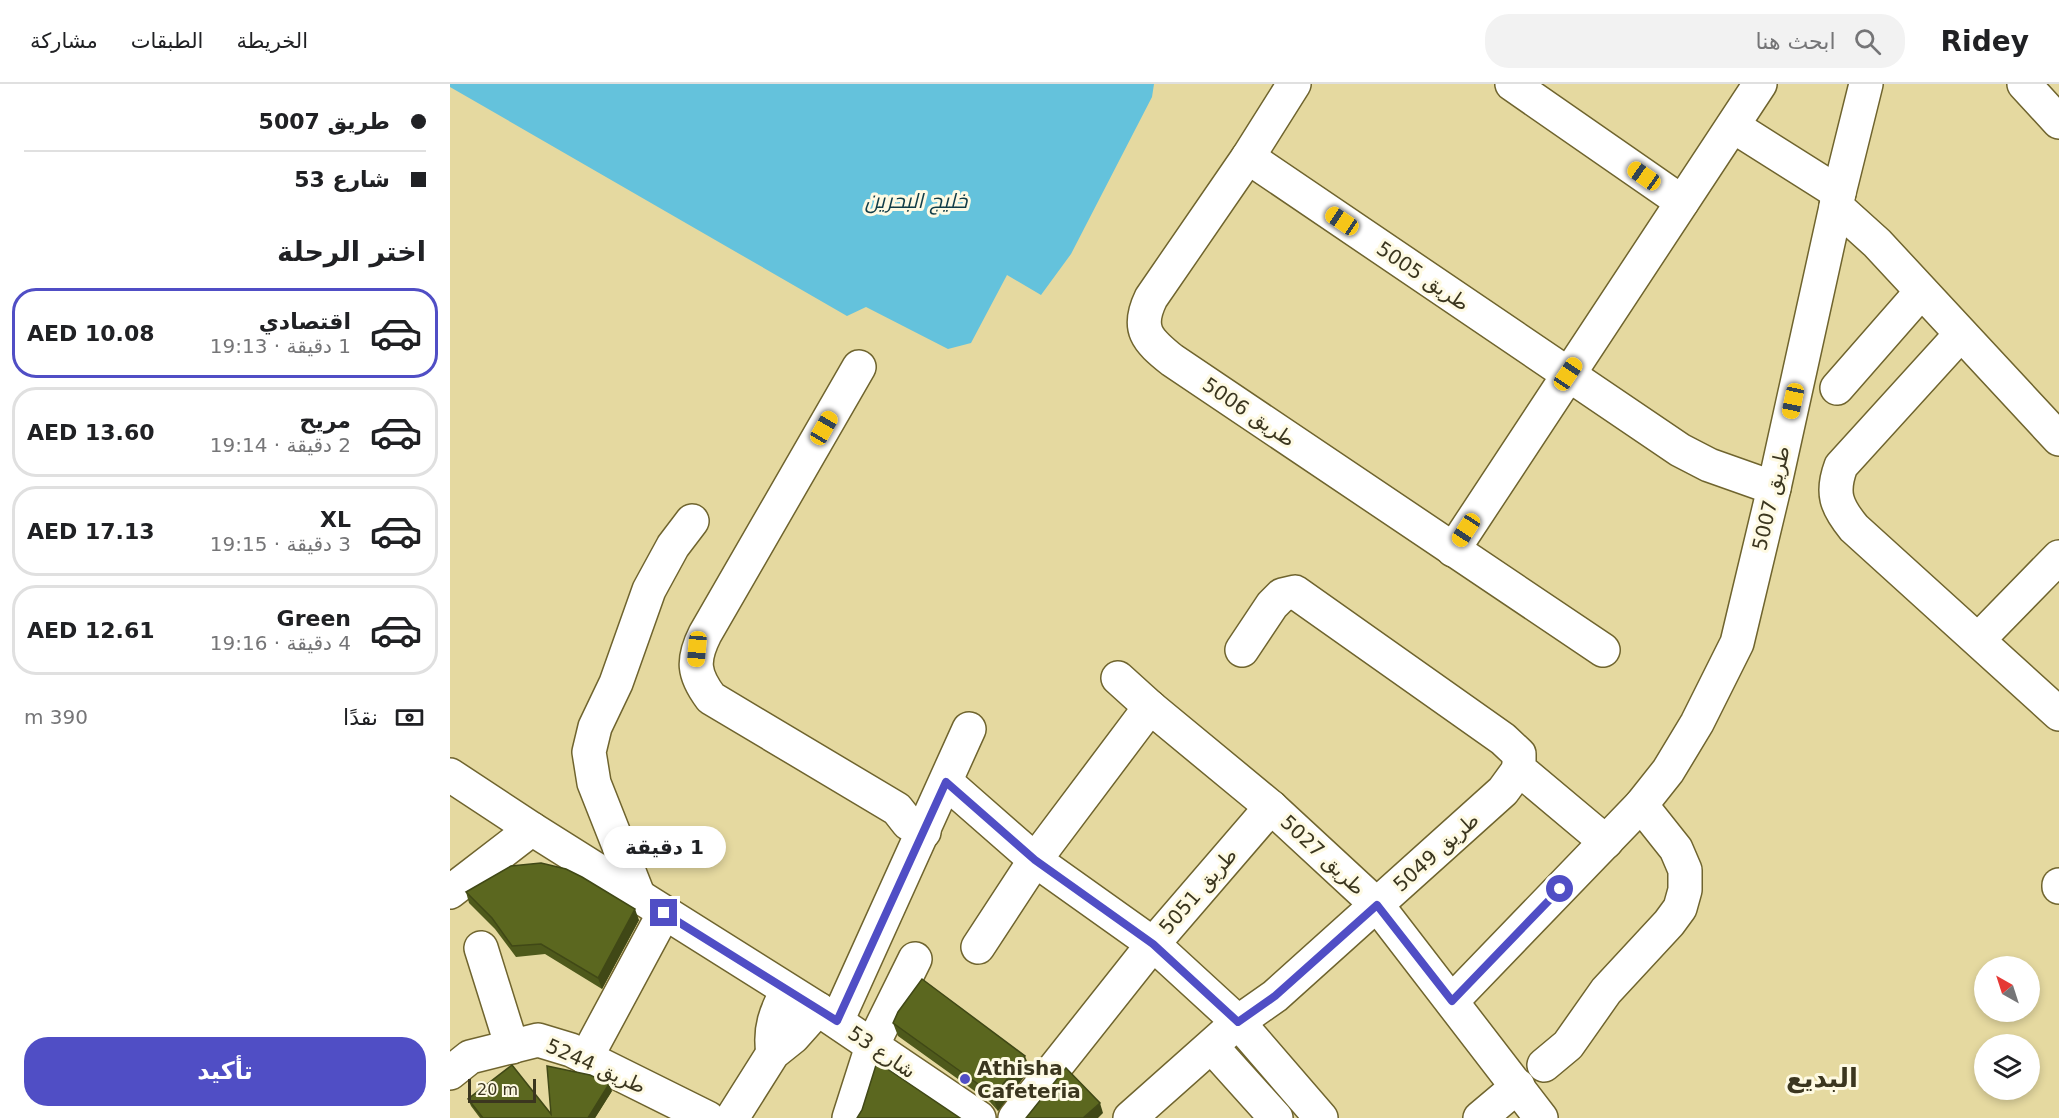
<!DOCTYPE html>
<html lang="ar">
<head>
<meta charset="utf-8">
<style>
  body { margin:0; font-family:"DejaVu Sans",Cairo,sans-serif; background:#f2f2f2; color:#202124; direction:rtl; height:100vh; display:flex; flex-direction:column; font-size:22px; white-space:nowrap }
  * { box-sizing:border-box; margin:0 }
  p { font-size:20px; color:#757577 }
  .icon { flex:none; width:33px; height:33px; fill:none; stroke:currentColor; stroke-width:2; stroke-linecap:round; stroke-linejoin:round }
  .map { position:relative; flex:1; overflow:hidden; direction:ltr }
  .panel { display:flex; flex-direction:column; background:#fff; width:450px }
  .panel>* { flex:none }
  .top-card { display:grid; align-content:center; height:132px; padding:0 24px; background:#fff }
  .needle { width:39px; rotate:321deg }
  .buttons { position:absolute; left:1524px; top:872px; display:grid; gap:12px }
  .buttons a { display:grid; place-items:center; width:66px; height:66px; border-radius:50%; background:#fff; box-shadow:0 3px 9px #0003; font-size:30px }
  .scale { position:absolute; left:18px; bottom:15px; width:68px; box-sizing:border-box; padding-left:6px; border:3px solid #3b361f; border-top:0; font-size:16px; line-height:21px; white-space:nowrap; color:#3b361f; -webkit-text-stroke:4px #fefae3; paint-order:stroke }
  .end { position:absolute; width:27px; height:27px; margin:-14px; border:8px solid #504ec5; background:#fff; box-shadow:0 0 0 3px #fff }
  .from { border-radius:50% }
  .bubble { position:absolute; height:42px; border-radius:21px; background:#fff; box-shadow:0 3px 9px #0003; font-size:20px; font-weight:700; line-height:42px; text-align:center; direction:rtl }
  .car { position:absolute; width:18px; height:36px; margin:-18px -9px; border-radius:8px; box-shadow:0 0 4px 2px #0007; background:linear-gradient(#f5c518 24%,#345 0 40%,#f5c518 0 76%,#345 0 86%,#f5c518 0) }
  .top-card b { display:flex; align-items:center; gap:21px; height:57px; font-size:22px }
  .top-card b+b { border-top:2px solid #e0e0e0 }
  .top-card i { width:15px; height:15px; background:#202124 }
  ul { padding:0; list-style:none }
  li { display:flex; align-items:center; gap:18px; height:90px; margin:0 12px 9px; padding:0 12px; border:3px solid #e0e0e0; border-radius:24px }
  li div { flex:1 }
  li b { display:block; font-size:22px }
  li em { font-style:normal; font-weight:700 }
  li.selected { border-color:#504ec5 }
  li>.icon { width:54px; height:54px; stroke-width:1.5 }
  h2 { padding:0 24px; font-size:27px; line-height:72px }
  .pay { display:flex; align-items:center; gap:15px; height:66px; padding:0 24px; font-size:22px }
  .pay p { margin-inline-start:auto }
  .primary-button { display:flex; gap:12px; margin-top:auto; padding:12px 24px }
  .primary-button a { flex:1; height:69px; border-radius:24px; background:#504ec5; color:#fff; font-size:24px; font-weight:700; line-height:69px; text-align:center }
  header { display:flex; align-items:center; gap:36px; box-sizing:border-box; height:84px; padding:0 30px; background:#fff; border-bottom:2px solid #e0e0e0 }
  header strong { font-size:28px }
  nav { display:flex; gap:33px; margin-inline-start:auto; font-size:21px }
  .search { width:420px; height:54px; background:#f2f2f2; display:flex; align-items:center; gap:15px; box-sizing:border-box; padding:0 21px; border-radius:24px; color:#757577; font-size:22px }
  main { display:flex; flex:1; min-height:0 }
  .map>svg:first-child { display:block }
  .water { fill:#64c2dc }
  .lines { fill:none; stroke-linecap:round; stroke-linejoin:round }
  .minor-casing { stroke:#6f642e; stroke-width:36 }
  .minor { stroke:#fff; stroke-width:33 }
  .wall { fill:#4e591b }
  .shaded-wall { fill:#404816 }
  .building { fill:#5b671f; stroke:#404816; stroke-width:1.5 }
  .route { stroke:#504ec5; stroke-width:8 }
  .poi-dot { fill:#504ec5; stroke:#fefae3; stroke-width:2 }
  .labels { text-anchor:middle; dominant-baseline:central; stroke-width:6; stroke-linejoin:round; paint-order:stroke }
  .street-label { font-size:20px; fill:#3b361f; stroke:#fefae3 }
  .poi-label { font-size:20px; font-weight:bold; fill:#3b361f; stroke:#fefae3; text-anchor:start }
  .water-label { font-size:21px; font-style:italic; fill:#103c47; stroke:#fefae3 }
  .district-label { font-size:26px; font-weight:bold; fill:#3b361f; stroke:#fefae3 }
</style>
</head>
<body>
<header>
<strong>Ridey</strong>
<div class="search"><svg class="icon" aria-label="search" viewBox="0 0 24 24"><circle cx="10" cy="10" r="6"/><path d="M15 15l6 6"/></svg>ابحث هنا</div>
<nav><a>الخريطة</a><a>الطبقات</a><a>مشاركة</a></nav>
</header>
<main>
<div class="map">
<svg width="1609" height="1034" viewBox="0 0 1609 1034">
  <rect width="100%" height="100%" fill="#e5d9a0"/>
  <polygon class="water" points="0,0 704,0 702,13 621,170 591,211 557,191 521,259 498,265 416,223 397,232 0,3"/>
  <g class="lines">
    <g class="minor-casing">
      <g id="minor">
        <path d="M844 0 798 73 701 214C686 245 697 256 722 276L1153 566"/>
        <polyline points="1062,0 1232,118"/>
        <polyline points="1574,0 1609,38"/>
        <polyline points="1283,42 1389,109"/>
        <polyline points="798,73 1230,366 1259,381 1324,404"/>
        <polyline points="1386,122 1427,159 1609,355"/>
        <path d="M1511 250 1391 382C1381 409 1386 422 1404 444L1609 630"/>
        <path d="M409 283 255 550C242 576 243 590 261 614L447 725 458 739 474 748"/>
        <polyline points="1387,304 1471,208"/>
        <polyline points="1003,466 1310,0"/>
        <polyline points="1529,555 1609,473"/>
        <polyline points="792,566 822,521 832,511 845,508 1053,655 1069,670 1069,685 1156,758"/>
        <polyline points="668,594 700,623 821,723 927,821 1091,1034"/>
        <polyline points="0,691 82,745 368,925 529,1034"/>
        <polyline points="496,698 585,776 703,860 788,938 871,1034"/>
        <polyline points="1609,801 1609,803"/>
        <polyline points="0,808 82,745"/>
        <polyline points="189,813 144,699 139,668 145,643 166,599 199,506 223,462 242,437"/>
        <polyline points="528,863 585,776 700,623"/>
        <polyline points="31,864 62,963"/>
        <polyline points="1002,917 1191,721 1218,687 1247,639 1287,559 1324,404 1389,109 1416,0"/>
        <polyline points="387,937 519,645"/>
        <polyline points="762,963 826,1034"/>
        <path d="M323 969C319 945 326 928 337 907"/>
        <polyline points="136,974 214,829"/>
        <polyline points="1094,981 1118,961 1156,907 1219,839 1230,824 1235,806 1235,786 1226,765 1191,721"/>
        <polyline points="0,989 20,973 88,956 121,966 258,1034"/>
        <polyline points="282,1034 323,969 343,953 368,925"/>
        <polyline points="399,1034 422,962 465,875"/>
        <polyline points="565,1034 703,860 821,723"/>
        <polyline points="680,1034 788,938 825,912 1053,707 1069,685"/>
        <polyline points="1030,1034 1068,1002"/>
      </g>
    </g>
    <use href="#minor" class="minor"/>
  </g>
  <g class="wall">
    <polygon points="16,808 189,836 152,905 95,870 66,873 45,845 19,819"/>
    <polygon points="443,939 580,985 548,1027 540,1018 448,952"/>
    <polygon points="162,1007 145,1034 30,1034 21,1022 18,1015 101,1030"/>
  </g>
  <g class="shaded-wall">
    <polygon points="185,825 189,836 152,905 148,894"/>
    <polygon points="575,972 580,985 548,1027 543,1013"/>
    <polygon points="159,1000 162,1007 145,1034 138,1034"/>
    <polygon points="650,1019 653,1029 648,1034 633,1034"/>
  </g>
  <g class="building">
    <polygon points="91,779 116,785 132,793 185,825 148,894 91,860 62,862 42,834 16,808 61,782"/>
    <polygon points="472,895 575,972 543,1013 535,1005 443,939 448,928"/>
    <polygon points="427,978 510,1034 407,1034 412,1026"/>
    <polygon points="62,981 101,1030 97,982 140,991 159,1000 138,1034 33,1034 18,1015"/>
    <polygon points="616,984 650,1019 633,1034 576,1034"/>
  </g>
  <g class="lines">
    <polyline class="route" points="214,829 387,937 496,698 585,776 703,860 788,938 825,912 927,821 1002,917 1110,805"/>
  </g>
  <circle class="poi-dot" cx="515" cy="995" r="6"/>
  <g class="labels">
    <g class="street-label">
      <text transform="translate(973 192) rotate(34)">طريق 5005</text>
      <text transform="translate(799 328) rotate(34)">طريق 5006</text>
      <text transform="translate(1321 414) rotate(-77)">طريق 5007</text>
      <text transform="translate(986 768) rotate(-42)">طريق 5049</text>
      <text transform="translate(873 771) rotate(43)">طريق 5027</text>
      <text transform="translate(748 807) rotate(-49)">طريق 5051</text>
      <text transform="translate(432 968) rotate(34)">شارع 53</text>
      <text transform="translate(146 982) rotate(24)">طريق 5244</text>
    </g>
    <g class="poi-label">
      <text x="527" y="984">Athisha<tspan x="527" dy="23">Cafeteria</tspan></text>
    </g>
    <g class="water-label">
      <text x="466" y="117">خليج البحرين</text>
    </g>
    <g class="district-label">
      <text x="1372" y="994">البديع</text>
    </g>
  </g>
</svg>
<div class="buttons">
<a><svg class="needle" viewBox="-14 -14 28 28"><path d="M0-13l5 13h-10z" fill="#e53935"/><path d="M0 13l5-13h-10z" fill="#757577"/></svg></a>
<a><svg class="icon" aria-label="layers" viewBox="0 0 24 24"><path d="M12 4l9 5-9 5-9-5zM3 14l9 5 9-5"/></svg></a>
</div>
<div class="scale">20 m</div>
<i class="end from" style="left:1110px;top:805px"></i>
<i class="end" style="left:214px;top:829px"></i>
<div class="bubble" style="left:153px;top:742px;width:123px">1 دقيقة</div>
<i class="car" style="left:1194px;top:92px;rotate:305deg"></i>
<i class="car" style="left:892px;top:137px;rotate:304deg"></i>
<i class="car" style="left:1118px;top:290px;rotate:34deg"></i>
<i class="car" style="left:1343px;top:317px;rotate:192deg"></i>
<i class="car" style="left:374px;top:344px;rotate:30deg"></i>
<i class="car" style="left:1016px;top:446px;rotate:213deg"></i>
<i class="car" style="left:247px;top:565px;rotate:185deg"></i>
</div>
<section class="panel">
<div class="top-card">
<b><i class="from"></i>طريق 5007</b>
<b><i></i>شارع 53</b>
</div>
<h2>اختر الرحلة</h2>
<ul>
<li class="selected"><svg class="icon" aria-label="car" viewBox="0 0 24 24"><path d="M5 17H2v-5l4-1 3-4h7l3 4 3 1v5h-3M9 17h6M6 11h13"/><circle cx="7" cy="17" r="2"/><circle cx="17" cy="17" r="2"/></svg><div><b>اقتصادي</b><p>1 دقيقة · 19:13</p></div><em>AED 10.08</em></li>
<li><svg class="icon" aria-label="car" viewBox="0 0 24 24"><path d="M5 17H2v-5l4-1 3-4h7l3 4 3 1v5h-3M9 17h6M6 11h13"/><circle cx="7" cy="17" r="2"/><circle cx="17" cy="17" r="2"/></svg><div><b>مريح</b><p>2 دقيقة · 19:14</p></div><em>AED 13.60</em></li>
<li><svg class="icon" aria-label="car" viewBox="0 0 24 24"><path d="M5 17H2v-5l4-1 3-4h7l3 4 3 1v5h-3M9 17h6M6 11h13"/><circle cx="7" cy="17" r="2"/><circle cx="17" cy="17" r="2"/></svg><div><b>XL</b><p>3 دقيقة · 19:15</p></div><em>AED 17.13</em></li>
<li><svg class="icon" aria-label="car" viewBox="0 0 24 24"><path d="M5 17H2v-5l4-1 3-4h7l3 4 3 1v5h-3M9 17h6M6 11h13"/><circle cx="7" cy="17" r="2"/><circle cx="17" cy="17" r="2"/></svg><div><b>Green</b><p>4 دقيقة · 19:16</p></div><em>AED 12.61</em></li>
</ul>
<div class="pay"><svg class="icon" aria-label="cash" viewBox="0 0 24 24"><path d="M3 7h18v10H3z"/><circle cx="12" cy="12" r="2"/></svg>نقدًا<p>390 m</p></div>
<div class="primary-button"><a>تأكيد</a></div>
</section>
</main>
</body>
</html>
